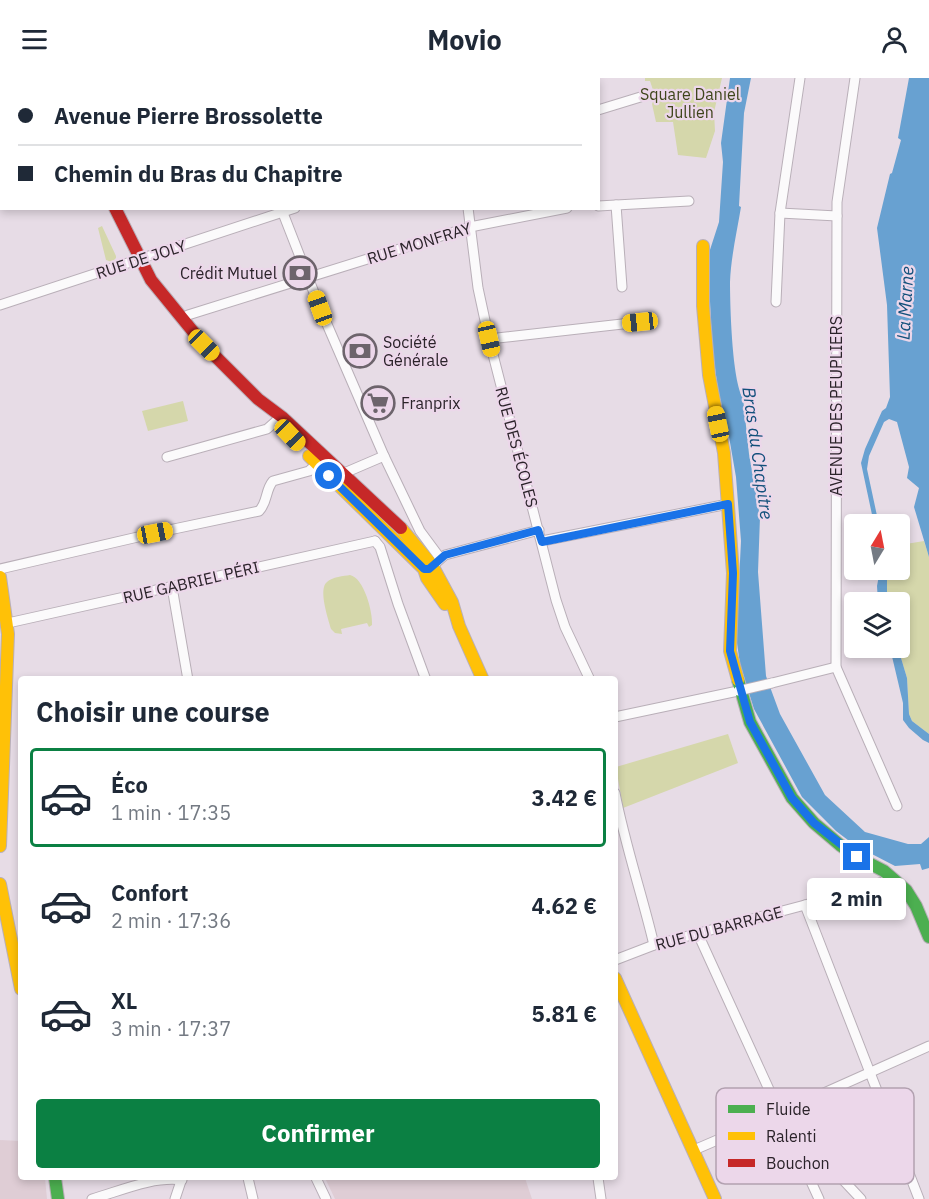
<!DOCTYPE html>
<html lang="fr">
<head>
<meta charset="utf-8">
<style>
  body { margin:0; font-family:"IBM Plex Sans",sans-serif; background:#f6f6f7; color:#1f2937; height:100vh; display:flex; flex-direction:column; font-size:22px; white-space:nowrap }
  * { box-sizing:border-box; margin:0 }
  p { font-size:20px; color:#747a83 }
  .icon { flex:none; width:33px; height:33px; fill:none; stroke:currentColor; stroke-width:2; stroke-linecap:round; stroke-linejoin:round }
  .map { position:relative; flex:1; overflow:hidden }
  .sheet { position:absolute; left:18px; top:598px; width:600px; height:504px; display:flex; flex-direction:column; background:#fff; border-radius:6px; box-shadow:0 3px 9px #0003 }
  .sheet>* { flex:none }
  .top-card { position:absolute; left:0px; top:0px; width:600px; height:132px; box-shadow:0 3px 9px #0003; display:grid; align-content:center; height:132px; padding:0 18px; background:#fff }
  .needle { width:39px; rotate:10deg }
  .fabs { position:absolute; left:844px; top:436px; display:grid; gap:12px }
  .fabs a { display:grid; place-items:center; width:66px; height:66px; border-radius:6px; background:#fff; box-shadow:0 3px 9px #0003; font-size:30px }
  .end { position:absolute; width:27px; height:27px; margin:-14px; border:8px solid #1a73e8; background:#fff; box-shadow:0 0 0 3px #fff }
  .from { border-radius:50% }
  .bubble { position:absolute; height:42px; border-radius:6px; background:#fff; box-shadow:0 3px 9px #0003; font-size:20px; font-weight:700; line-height:42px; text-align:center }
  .car { position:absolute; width:18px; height:36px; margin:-18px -9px; border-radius:8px; box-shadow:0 0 4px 2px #0007; background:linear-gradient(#f5c518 24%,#345 0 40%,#f5c518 0 76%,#345 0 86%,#f5c518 0) }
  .top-card b { display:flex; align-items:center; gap:21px; height:57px; font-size:22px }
  .top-card b+b { border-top:2px solid #e0e1e3 }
  .top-card i { width:15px; height:15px; background:#1f2937 }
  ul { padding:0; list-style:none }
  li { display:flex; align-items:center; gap:18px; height:99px; margin:0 12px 9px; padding:0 6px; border:3px solid transparent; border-radius:6px }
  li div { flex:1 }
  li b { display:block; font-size:22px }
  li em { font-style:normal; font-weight:700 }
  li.selected { border-color:#0b8043 }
  li>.icon { width:54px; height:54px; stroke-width:1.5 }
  h2 { padding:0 18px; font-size:27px; line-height:72px }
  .action { display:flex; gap:12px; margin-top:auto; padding:12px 18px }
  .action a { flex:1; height:69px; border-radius:6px; background:#0b8043; color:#fff; font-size:24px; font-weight:700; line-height:69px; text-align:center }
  header { display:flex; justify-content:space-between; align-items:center; height:78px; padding:0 18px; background:#fff; font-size:27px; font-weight:700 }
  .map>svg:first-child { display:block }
  .education { fill:#dfcdd5 }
  .green { fill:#d5d7ab }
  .water { fill:#68a1d1 }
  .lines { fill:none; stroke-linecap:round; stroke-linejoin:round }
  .street-casing { stroke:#b9afb8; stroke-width:11 }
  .fast-casing { stroke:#b9afb8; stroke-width:14 }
  .slow-casing { stroke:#b9afb8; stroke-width:14 }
  .jam-casing { stroke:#b9afb8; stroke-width:14 }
  .street { stroke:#fbfafb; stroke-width:9 }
  .fast { stroke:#4caf50; stroke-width:12 }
  .slow { stroke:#ffc107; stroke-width:12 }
  .jam { stroke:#c62828; stroke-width:12 }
  .street-bridge-casing { stroke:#b9afb8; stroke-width:11; stroke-linecap:butt }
  .street-bridge { stroke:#fbfafb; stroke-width:9 }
  .route { stroke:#1a73e8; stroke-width:8 }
  .labels { text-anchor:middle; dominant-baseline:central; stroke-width:4.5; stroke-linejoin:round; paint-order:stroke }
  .park-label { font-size:16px; fill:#3f451b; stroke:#ecd7ea }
  .street-label { font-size:16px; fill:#2b232a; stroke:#ecd7ea }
  .poi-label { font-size:16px; fill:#2b232a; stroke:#ecd7ea; text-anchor:start }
  .water-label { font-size:18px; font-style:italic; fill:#12507b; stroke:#ecd7ea }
  .key { fill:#ecd7ea; stroke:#b2a1b0; stroke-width:1.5 }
  .key-label { font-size:16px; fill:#2b232a }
</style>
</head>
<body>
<header><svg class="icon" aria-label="menu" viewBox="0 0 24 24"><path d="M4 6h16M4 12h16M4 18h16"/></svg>Movio<svg class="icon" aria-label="person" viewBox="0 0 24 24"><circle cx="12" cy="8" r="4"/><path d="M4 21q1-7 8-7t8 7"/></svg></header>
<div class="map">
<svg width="929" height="1121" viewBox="0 0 929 1121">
  <rect width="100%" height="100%" fill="#e7dce6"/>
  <g class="education">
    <polygon points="0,1062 21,1063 21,1100 45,1100 47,1121 0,1121"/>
    <polygon points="325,1100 525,1100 532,1121 335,1121"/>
  </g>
  <g class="green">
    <polygon points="645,0 722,0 714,34 715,53 706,80 678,77 673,44 656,44 652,26 655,18 650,3 645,3"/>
    <polygon points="102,148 116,178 116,180 112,184 106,182 98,150"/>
    <polygon points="183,323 188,343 148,353 142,333"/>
    <polygon points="924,463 929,479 929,656 912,643 909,636 907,600 898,570 900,570 900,525 887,525 887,492 900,492 900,467"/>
    <path d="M350 497C364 500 373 534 372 547L369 549 367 545 341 551 342 556 335 555 331 551C328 540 318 511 327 504 332 499 344 498 350 497Z"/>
    <polygon points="728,656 738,685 623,730 616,689"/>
  </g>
  <g class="water">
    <path d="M730 0H751L744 35 739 128 741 129C737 153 731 179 730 204 730 226 732 303 743 320L749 376 760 439 758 494 766 598 780 636 825 717 865 754 908 766H921L929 759V790L922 792 920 786 895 788 868 774 865 775 836 753 802 719 754 631 740 586 737 565V544L741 463 736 399 728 353 718 312 712 268 708 178 719 144 723 84 721 65Z"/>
    <polygon points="909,0 929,0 929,479 914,429 919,410 907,400 909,389 897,344 889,341 884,344 869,378 867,391 879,447 874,446 861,385 865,371 882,333 886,330 890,319 887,227 877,150 890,96 892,95 901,62 898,60"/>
    <polygon points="880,492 887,492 887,525 878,525 877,508"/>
    <polygon points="890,570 898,570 907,600 909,636 912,643 929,656 929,665 923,662 909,650 903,642 903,625"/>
  </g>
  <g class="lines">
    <g class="street-casing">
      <g id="street">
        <polyline points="230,0 231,2"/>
        <polyline points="415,0 416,2"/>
        <polyline points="855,0 837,124 836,589 897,728"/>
        <polyline points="198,2 201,0"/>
        <polyline points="598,32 647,17"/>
        <polyline points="0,68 2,68"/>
        <polyline points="616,127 622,209"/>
        <polyline points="598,128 689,123"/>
        <polyline points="281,130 320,230 384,378"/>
        <polyline points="468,130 478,210 489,261 556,522 565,549 590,602"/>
        <polyline points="780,135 837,138"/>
        <polyline points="776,224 780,135 800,0"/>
        <polyline points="0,227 295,130"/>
        <polyline points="188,237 470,149 567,130"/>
        <polyline points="489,261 640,244"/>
        <polyline points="167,379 267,351 276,343"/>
        <polyline points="342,396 384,378 420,453 440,480"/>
        <polyline points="375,463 380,469 398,526 426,602"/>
        <polyline points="542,463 728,426"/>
        <polyline points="436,485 445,477 539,452"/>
        <path d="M0 491 155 455 259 433C268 424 265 412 273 403L309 393 317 386"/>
        <polyline points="172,509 188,602"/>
        <polyline points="8,545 375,463"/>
        <polyline points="772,605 836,589"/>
        <polyline points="615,639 738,613"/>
        <path d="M615 715C625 767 642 816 654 867"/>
        <polyline points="805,827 919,1121"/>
        <polyline points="698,856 819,1121"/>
        <polyline points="615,882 654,867 805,827 893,801"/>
        <polyline points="788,1031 929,968"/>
        <polyline points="694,1072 780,1035 861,1121"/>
        <polyline points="248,1100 253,1121"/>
        <polyline points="316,1100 326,1121"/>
        <polyline points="598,1100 601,1121"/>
        <path d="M92 1121C120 1113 153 1098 182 1102"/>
        <polyline points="175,1121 182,1100"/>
      </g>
    </g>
    <g class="fast-casing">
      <g id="fast">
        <polyline points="80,0 80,2"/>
        <polyline points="738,602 750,644 792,720 814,745 840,767 857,779 884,793 906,812 916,828 929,859"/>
        <polyline points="55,1100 58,1121"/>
      </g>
    </g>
    <g class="slow-casing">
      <g id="slow">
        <polyline points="703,168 703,228 709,297 724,375 733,495 730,573 738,602"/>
        <polyline points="309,378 424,491 427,500 445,526"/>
        <polyline points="401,450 432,487 452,524 459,548 483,602"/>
        <polyline points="0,499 8,556 0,768"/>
        <polyline points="0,806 21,911"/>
        <polyline points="615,900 715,1121"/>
      </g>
    </g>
    <g class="jam-casing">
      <polyline id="jam" points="115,130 151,202 204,267 258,321 282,339 401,450"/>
    </g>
    <use href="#street" class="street"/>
    <use href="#fast" class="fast"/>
    <use href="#slow" class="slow"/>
    <use href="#jam" class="jam"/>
    <g class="street-bridge-casing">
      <polyline id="street-bridge" points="738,613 772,605"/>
    </g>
    <use href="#street-bridge" class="street-bridge"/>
  </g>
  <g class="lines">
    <polyline class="route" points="329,398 424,491 429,491 445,477 538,452 542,464 728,426 733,495 730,573 750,644 792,720 814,745 857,779"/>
  </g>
  <defs>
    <g id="bank-ring" transform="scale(1.725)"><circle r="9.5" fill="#ecd7ea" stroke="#6d646c" stroke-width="1.5"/><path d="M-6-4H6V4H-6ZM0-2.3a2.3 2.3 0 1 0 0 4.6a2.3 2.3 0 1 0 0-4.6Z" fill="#6d646c"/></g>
    <g id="supermarket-ring" transform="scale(1.725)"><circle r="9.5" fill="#ecd7ea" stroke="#6d646c" stroke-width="1.5"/><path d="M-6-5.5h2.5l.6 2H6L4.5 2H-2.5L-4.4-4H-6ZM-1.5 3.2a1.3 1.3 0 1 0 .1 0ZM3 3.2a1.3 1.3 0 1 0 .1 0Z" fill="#6d646c"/></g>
  </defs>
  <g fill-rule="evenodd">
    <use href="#bank-ring" x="300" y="195"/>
    <use href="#bank-ring" x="360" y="273"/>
    <use href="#supermarket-ring" x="378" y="325"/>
  </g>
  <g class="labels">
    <g class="park-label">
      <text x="690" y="16">Square Daniel<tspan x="690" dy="18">Jullien</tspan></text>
    </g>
    <g class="street-label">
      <text transform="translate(419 165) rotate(-17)">RUE MONFRAY</text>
      <text transform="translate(141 181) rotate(-18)">RUE DE JOLY</text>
      <text transform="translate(836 328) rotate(-90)">AVENUE DES PEUPLIERS</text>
      <text transform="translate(517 369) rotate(75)">RUE DES ÉCOLES</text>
      <text transform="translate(191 504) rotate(-13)">RUE GABRIEL PÉRI</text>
      <text transform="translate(719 850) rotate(-15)">RUE DU BARRAGE</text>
    </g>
    <g class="poi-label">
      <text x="277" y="195" text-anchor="end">Crédit Mutuel</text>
      <text x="383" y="264">Société<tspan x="383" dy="18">Générale</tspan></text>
      <text x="401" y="325">Franprix</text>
    </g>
    <g class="water-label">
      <text transform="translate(905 225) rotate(-87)">La Marne</text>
      <text transform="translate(758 375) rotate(82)">Bras du Chapitre</text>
    </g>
  </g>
  <rect x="716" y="1010" width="198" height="96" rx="9" class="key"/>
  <rect x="728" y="1027" width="27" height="8" fill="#4caf50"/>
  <rect x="728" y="1054" width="27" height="8" fill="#ffc107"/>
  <rect x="728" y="1081" width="27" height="8" fill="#c62828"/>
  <g class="key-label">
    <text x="766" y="1037">Fluide</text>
    <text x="766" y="1064">Ralenti</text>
    <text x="766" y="1091">Bouchon</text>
  </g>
</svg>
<div class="fabs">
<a><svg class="needle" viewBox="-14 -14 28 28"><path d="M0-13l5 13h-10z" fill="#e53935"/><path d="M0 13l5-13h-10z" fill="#747a83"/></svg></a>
<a><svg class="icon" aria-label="layers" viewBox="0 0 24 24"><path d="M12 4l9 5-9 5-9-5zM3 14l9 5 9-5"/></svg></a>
</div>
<i class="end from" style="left:329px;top:398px"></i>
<i class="end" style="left:857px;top:779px"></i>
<div class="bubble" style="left:807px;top:800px;width:99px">2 min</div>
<i class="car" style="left:320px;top:230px;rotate:340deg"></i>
<i class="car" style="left:640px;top:244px;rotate:264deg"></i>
<i class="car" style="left:489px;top:261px;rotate:167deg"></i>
<i class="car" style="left:204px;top:267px;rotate:135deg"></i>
<i class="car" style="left:718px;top:346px;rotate:348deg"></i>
<i class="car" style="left:290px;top:357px;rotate:136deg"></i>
<i class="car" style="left:155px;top:455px;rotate:79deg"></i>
<div class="top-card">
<b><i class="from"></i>Avenue Pierre Brossolette</b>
<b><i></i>Chemin du Bras du Chapitre</b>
</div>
<section class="sheet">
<h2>Choisir une course</h2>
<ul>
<li class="selected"><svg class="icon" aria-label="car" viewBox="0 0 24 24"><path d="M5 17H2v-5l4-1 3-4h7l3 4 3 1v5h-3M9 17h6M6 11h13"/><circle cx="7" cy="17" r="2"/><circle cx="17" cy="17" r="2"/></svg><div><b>Éco</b><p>1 min · 17:35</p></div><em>3.42 €</em></li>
<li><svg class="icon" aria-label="car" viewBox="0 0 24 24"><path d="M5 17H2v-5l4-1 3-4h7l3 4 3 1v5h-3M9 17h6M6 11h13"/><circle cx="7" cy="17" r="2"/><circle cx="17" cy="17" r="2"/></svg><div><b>Confort</b><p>2 min · 17:36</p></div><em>4.62 €</em></li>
<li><svg class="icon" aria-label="car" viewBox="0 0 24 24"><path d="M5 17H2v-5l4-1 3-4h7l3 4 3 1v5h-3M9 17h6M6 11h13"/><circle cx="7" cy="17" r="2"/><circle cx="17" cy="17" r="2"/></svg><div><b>XL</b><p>3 min · 17:37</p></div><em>5.81 €</em></li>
</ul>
<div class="action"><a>Confirmer</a></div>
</section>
</div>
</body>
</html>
